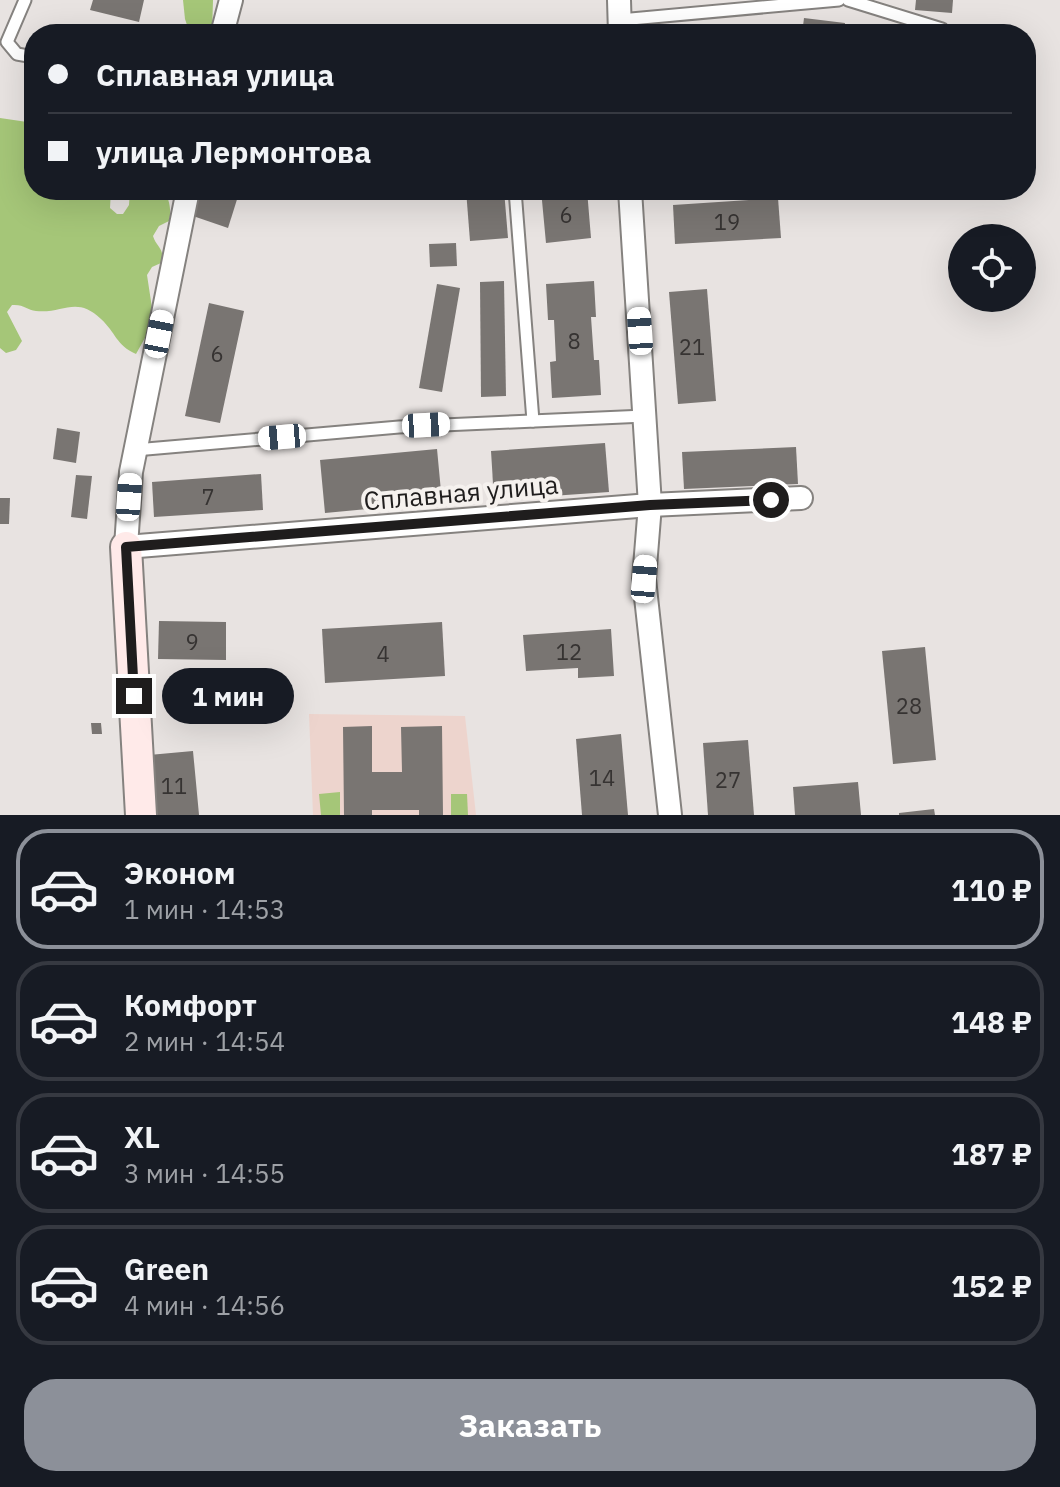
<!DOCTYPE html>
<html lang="ru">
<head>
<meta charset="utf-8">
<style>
  body { margin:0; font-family:"IBM Plex Sans",sans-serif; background:#242831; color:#f1f3f6; height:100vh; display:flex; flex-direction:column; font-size:30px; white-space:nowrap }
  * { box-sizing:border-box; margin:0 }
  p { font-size:26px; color:#9ea1a6 }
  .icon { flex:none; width:44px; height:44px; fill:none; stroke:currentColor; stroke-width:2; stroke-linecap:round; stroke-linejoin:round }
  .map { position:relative; height:815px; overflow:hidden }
  .details { display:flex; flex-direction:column; background:#171b24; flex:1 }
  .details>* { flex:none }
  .banner { position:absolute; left:24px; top:24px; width:1012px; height:176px; border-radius:32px; box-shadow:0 8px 32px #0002; display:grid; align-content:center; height:176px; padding:0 24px; background:#171b24 }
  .tools { position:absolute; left:948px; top:224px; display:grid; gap:16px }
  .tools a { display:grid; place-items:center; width:88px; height:88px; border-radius:50%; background:#171b24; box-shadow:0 8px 32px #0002; font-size:40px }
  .end { position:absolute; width:36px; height:36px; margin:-18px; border:10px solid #1f1d1d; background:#fff; box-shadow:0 0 0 4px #fff }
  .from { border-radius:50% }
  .bubble { position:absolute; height:56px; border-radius:28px; background:#171b24; box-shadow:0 8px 32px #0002; font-size:26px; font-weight:700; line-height:56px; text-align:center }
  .car { position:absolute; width:24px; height:48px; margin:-24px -12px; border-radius:10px; box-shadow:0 0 6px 2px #0007; background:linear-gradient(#fff 24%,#345 0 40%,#fff 0 76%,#345 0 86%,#fff 0) }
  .banner b { display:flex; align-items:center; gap:28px; height:76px; font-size:30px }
  .banner b+b { border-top:2px solid #363941 }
  .banner i { width:20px; height:20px; background:#f1f3f6 }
  ul { padding:14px 0 0; list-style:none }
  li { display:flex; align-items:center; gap:24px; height:120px; margin:0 16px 12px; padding:0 8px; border:4px solid #363941; border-radius:32px }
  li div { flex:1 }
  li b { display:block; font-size:30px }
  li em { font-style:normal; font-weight:700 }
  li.selected { border-color:#8c9099 }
  li>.icon { width:72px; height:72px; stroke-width:1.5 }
  .primary-button { display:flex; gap:16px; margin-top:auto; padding:16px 24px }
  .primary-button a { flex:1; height:92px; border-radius:32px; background:#8c9099; color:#fff; font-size:32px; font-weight:700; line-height:92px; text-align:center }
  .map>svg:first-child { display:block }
  .education { fill:#edd4cd }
  .green { fill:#a5c678 }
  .building { fill:#797572 }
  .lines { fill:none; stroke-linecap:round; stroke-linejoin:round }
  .lane-casing { stroke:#85827f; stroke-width:15 }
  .street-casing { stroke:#85827f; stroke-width:26 }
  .secondary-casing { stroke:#85827f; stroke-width:34 }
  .lane { stroke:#fff; stroke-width:11 }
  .street { stroke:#fff; stroke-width:22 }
  .secondary { stroke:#ffeae9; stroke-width:30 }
  .route { stroke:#1f1d1d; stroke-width:10 }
  .labels { text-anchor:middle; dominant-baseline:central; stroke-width:8; stroke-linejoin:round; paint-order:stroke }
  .number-label { font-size:22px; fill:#363332 }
  .street-label { font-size:26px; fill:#1f1d1d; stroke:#f5f1ee }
</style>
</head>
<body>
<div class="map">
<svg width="1060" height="815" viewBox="0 0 1060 815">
  <rect width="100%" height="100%" fill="#e8e3e1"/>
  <polygon class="education" points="309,714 465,716 476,815 313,815"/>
  <g class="green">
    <polygon points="183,0 213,0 212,34 190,34 185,19"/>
    <path d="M0 118 34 123V190H111L110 208 117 214H123L129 205 130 190H164C169 199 172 210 169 221L159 226 153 236C156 247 166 249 161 263L152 267 147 275 152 308 146 336 136 354C116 345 116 333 101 319 76 295 63 314 36 311 27 310 24 304 12 305L7 312 22 341 16 350 6 353 0 348Z"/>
    <polygon points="340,792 340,815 321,815 319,794"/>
    <polygon points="451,794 467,794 468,815 451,815"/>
  </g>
  <g class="building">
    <polygon points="93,0 144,0 139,22 90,10"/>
    <polygon points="916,0 953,0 952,13 915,10"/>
    <polygon points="804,18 845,23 844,34 802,34"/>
    <polygon points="576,25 577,34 542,34 541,27"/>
    <polygon points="500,30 500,34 480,34 479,32"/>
    <polygon points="202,190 240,190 228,228 193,216"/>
    <polygon points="466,190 504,190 508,238 470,241"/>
    <polygon points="541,190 587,190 591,238 546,243"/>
    <polygon points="778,198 781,238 675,244 673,205"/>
    <polygon points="456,243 457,266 430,267 429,244"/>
    <polygon points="504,281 506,396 481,397 480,282"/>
    <polygon points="594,281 596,317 591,317 594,360 599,360 601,395 552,398 550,362 556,361 554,320 548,320 546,284"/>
    <polygon points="437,284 460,288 442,392 419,388"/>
    <polygon points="707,289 716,401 678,404 669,292"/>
    <polygon points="209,303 244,311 220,423 185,416"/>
    <polygon points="57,428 80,432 76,463 53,459"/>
    <polygon points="605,443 609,492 494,500 491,451"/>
    <polygon points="796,447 798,484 684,489 682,452"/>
    <polygon points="437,449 442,502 325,513 320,460"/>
    <polygon points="261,474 263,510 154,517 152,482"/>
    <polygon points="76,475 92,476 87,519 71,517"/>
    <polygon points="0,498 10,498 9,524 0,524"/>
    <polygon points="159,621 226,622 226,660 158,659"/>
    <polygon points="442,622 445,676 325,683 322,629"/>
    <polygon points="611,629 614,676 578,678 578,668 526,671 523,635"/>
    <polygon points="925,647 936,760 893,764 882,651"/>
    <polygon points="91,723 101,723 102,734 92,734"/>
    <polygon points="372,726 372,772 402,772 401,727 442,726 443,815 419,815 419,810 372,810 372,815 344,815 343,727"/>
    <polygon points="621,734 628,815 582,815 576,739"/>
    <polygon points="748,740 754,815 708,815 703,743"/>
    <polygon points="193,751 199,815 155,815 149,755"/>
    <polygon points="858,782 861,815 795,815 793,787"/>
    <polygon points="934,809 935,815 899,815 899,813"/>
  </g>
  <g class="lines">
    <g class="lane-casing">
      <g id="lane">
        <polyline points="25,0 7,42 17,54 34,57"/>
        <polyline points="848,0 942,29"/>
        <polyline points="620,20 839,0"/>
        <polyline points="515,190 533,421"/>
        <polyline points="135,450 399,427 645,416"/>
      </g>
    </g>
    <g class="street-casing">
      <g id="street">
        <polyline points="619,0 620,34"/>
        <polyline points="222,34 231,0"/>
        <polyline points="188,190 131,472 126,547 650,505 801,498"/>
        <polyline points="630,190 650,505 644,579 670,815"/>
      </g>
    </g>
    <g class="secondary-casing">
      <polyline id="secondary" points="126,547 141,815"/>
    </g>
    <use href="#lane" class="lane"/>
    <use href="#street" class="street"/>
    <use href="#secondary" class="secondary"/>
  </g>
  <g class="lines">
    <polyline class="route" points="134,696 126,547 650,505 771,500"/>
  </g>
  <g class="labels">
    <g class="number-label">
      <text x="566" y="214">6</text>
      <text x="727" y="221">19</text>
      <text x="574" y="340">8</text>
      <text x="692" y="346">21</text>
      <text x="217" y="353">6</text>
      <text x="208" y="496">7</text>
      <text x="192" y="641">9</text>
      <text x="569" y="651">12</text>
      <text x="383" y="653">4</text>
      <text x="909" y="705">28</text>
      <text x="602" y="777">14</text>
      <text x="728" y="779">27</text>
      <text x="174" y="785">11</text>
    </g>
    <g class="street-label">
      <text transform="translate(461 492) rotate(-5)">Сплавная улица</text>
    </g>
  </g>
</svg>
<div class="tools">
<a><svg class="icon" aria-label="locate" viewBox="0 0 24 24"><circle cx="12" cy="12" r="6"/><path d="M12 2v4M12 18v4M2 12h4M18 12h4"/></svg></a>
</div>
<i class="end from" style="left:771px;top:500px"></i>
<i class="end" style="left:134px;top:696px"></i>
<div class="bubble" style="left:162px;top:668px;width:132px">1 мин</div>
<i class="car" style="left:640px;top:331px;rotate:356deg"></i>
<i class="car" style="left:159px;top:334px;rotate:11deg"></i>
<i class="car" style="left:426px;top:425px;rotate:87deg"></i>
<i class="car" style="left:282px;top:437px;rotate:265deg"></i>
<i class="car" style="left:129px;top:497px;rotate:4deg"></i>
<i class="car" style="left:644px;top:579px;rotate:5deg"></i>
<div class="banner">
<b><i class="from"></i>Сплавная улица</b>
<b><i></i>улица Лермонтова</b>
</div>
</div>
<section class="details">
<ul>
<li class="selected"><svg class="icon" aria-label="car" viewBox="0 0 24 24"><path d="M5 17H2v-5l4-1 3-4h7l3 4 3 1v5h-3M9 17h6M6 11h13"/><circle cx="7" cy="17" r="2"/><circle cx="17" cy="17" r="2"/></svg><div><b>Эконом</b><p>1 мин · 14:53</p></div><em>110 ₽</em></li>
<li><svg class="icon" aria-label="car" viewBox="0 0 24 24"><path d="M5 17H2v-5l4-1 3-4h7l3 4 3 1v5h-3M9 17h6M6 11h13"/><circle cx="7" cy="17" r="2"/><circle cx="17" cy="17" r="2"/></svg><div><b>Комфорт</b><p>2 мин · 14:54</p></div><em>148 ₽</em></li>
<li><svg class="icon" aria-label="car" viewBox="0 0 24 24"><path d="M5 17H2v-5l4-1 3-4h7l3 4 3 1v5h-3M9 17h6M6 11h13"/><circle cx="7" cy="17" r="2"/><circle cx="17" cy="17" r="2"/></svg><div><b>XL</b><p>3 мин · 14:55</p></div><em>187 ₽</em></li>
<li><svg class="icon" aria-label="car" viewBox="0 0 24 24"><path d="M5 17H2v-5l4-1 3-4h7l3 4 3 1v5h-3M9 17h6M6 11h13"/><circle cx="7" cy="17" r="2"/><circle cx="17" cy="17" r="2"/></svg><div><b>Green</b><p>4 мин · 14:56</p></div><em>152 ₽</em></li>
</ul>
<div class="primary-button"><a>Заказать</a></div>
</section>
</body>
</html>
